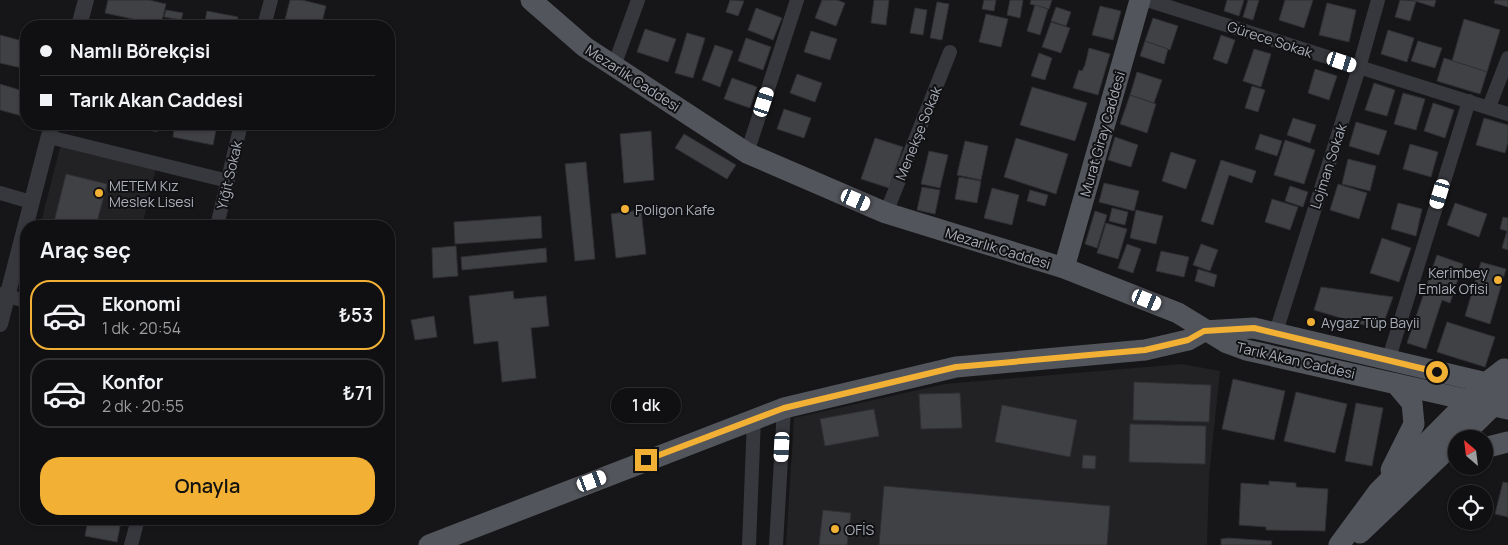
<!DOCTYPE html>
<html lang="tr">
<head>
<meta charset="utf-8">
<style>
  body { margin:0; font-family:Manrope,sans-serif; background:#19191b; color:#f1f3f6; height:100vh; display:flex; flex-direction:column; font-size:19px; white-space:nowrap }
  * { box-sizing:border-box; margin:0 }
  p { font-size:16px; color:#9c9d9f }
  .icon { flex:none; width:28px; height:28px; fill:none; stroke:currentColor; stroke-width:2; stroke-linecap:round; stroke-linejoin:round }
  .map { position:relative; flex:1; overflow:hidden }
  .drawer { position:absolute; left:20px; top:220px; width:375px; height:305px; display:flex; flex-direction:column; background:#101012; border-radius:20px; box-shadow:0 1px 4px #0004,0 0 0 1px #303032 }
  .drawer>* { flex:none }
  .guide { position:absolute; left:20px; top:20px; width:375px; height:110px; border-radius:20px; box-shadow:0 1px 4px #0004,0 0 0 1px #303032; display:grid; align-content:center; height:110px; padding:0 20px; background:#101012 }
  .needle { width:32px; rotate:332deg }
  .fabs { position:absolute; left:1448px; top:430px; display:grid; gap:10px }
  .fabs a { display:grid; place-items:center; width:45px; height:45px; border-radius:50%; background:#101012; box-shadow:0 1px 4px #0004,0 0 0 1px #303032; font-size:25px }
  .end { position:absolute; width:22px; height:22px; margin:-11px; border:6px solid #f2b134; background:#111; box-shadow:0 0 0 2px #111 }
  .from { border-radius:50% }
  .bubble { position:absolute; height:35px; border-radius:18px; background:#101012; box-shadow:0 1px 4px #0004,0 0 0 1px #303032; font-size:16px; font-weight:600; line-height:35px; text-align:center }
  .car { position:absolute; width:15px; height:30px; margin:-15px -8px; border-radius:6px; box-shadow:0 0 4px 1px #0007; background:linear-gradient(#fff 24%,#345 0 40%,#fff 0 76%,#345 0 86%,#fff 0) }
  .guide b { display:flex; align-items:center; gap:18px; height:48px; font-size:19px }
  .guide b+b { border-top:1px solid #303032 }
  .guide i { width:12px; height:12px; background:#f1f3f6 }
  ul { padding:0; list-style:none }
  li { display:flex; align-items:center; gap:15px; height:70px; margin:0 10px 8px; padding:0 10px; border:2px solid #303032; border-radius:20px }
  li div { flex:1 }
  li b { display:block; font-size:19px }
  li em { font-style:normal; font-weight:600 }
  li.on { border-color:#f2b134 }
  li>.icon { width:45px; height:45px; stroke-width:1.5 }
  h2 { padding:0 20px; font-size:22px; line-height:60px }
  .primary-button { display:flex; gap:10px; margin-top:auto; padding:10px 20px }
  .primary-button a { flex:1; height:58px; border-radius:20px; background:#f2b134; color:#111; font-size:20px; font-weight:600; line-height:58px; text-align:center }
  .map>svg:first-child { display:block }
  .built { fill:#222225 }
  .building { fill:#404145; stroke:#303034 }
  .lines { fill:none; stroke-linecap:round; stroke-linejoin:round }
  .minor { stroke:#37383d; stroke-width:14 }
  .tertiary { stroke:#37383d; stroke-width:16 }
  .primary { stroke:#53555c; stroke-width:21 }
  .route { stroke:#f2b134; stroke-width:6 }
  .poi-dot { fill:#f2b134; stroke:#111113; stroke-width:2 }
  .labels { text-anchor:middle; dominant-baseline:central; stroke-width:4; stroke-linejoin:round; paint-order:stroke }
  .street-label { font-size:14px; fill:#a8adb8; stroke:#111113 }
  .poi-label { font-size:14px; fill:#a8adb8; stroke:#111113; text-anchor:start }
</style>
</head>
<body>
<div class="map">
<svg width="1508" height="545" viewBox="0 0 1508 545">
  <rect width="100%" height="100%" fill="#161618"/>
  <g class="built">
    <polygon points="63,136 158,160 142,226 40,226"/>
    <polygon points="1182,364 1220,371 1209,476 1207,545 786,545 794,418 945,384"/>
  </g>
  <g class="building">
    <polygon points="108,0 149,0 166,4 161,25 105,13"/>
    <polygon points="290,0 302,0 326,6 321,26 294,26 284,24"/>
    <polygon points="730,0 744,1 738,16 726,12"/>
    <polygon points="822,0 837,0 845,3 836,26 815,18"/>
    <polygon points="874,0 889,0 886,25 871,23"/>
    <polygon points="984,0 996,0 994,11 982,9"/>
    <polygon points="1010,0 1023,0 1020,18 1007,15"/>
    <polygon points="1031,0 1052,0 1049,9 1030,4"/>
    <polygon points="1227,0 1244,0 1239,16 1224,11"/>
    <polygon points="1248,0 1259,0 1253,20 1243,17"/>
    <polygon points="1285,0 1313,0 1304,28 1279,20"/>
    <polygon points="1400,0 1416,1 1410,21 1395,17"/>
    <polygon points="1412,0 1436,0 1434,7"/>
    <polygon points="1495,0 1508,0 1508,7 1494,3"/>
    <polygon points="937,2 949,4 942,40 930,38"/>
    <polygon points="1327,3 1356,10 1349,42 1319,35"/>
    <polygon points="1035,5 1048,9 1040,35 1027,31"/>
    <polygon points="1100,6 1121,11 1113,40 1092,35"/>
    <polygon points="1056,7 1071,12 1066,26 1051,21"/>
    <polygon points="756,8 782,18 773,40 748,30"/>
    <polygon points="915,8 927,10 923,35 910,33"/>
    <polygon points="166,10 183,13 181,20 164,17"/>
    <polygon points="207,11 238,17 236,26 204,26"/>
    <polygon points="986,14 1008,19 1001,47 979,42"/>
    <polygon points="1153,18 1178,26 1170,50 1145,41"/>
    <polygon points="1464,19 1500,30 1487,72 1452,61"/>
    <polygon points="1051,22 1070,28 1061,53 1042,47"/>
    <polygon points="645,29 676,39 668,62 637,52"/>
    <polygon points="1388,30 1414,38 1407,62 1381,54"/>
    <polygon points="811,31 837,39 830,60 804,52"/>
    <polygon points="687,33 705,38 693,78 675,73"/>
    <polygon points="0,35 26,42 26,69 0,63"/>
    <polygon points="1221,35 1235,40 1227,64 1213,59"/>
    <polygon points="746,38 771,47 763,70 738,61"/>
    <polygon points="1145,41 1168,49 1164,64 1140,56"/>
    <polygon points="1418,41 1442,48 1435,68 1411,61"/>
    <polygon points="715,45 733,51 720,87 702,80"/>
    <polygon points="1089,48 1110,54 1098,95 1073,88 1079,70 1082,71 1085,65"/>
    <polygon points="1254,49 1271,54 1261,87 1243,81"/>
    <polygon points="1039,53 1052,58 1045,80 1031,76"/>
    <polygon points="1444,58 1487,72 1480,94 1437,81"/>
    <polygon points="1315,69 1337,76 1329,100 1308,93"/>
    <polygon points="1137,72 1162,80 1154,103 1130,95"/>
    <polygon points="797,74 822,83 815,102 790,93"/>
    <polygon points="732,78 757,87 750,108 724,99"/>
    <polygon points="1374,83 1395,90 1387,116 1365,110"/>
    <polygon points="0,84 26,92 22,116 0,110"/>
    <polygon points="1252,86 1265,90 1258,112 1245,108"/>
    <polygon points="1032,87 1087,103 1075,141 1020,125"/>
    <polygon points="1403,93 1425,99 1416,130 1394,124"/>
    <polygon points="1130,95 1156,104 1147,133 1120,124"/>
    <polygon points="1433,103 1454,110 1445,138 1424,131"/>
    <polygon points="784,109 811,118 804,138 777,129"/>
    <polygon points="1293,118 1316,125 1310,143 1287,135"/>
    <polygon points="1484,118 1508,125 1508,142 1505,153 1476,145"/>
    <polygon points="1356,122 1387,131 1379,155 1349,146"/>
    <polygon points="123,124 159,124 157,132"/>
    <polygon points="175,124 217,125 213,145 173,137"/>
    <polygon points="651,131 654,180 624,183 620,134"/>
    <polygon points="684,134 736,165 727,179 675,148"/>
    <polygon points="1260,134 1282,141 1277,156 1255,149"/>
    <polygon points="1115,137 1138,145 1131,167 1108,160"/>
    <polygon points="875,138 903,147 889,188 861,179"/>
    <polygon points="1016,138 1068,154 1056,194 1004,177"/>
    <polygon points="1285,140 1315,150 1304,184 1274,175"/>
    <polygon points="965,141 988,146 981,180 957,175"/>
    <polygon points="1410,144 1438,152 1431,177 1403,169"/>
    <polygon points="929,151 948,155 940,188 921,184"/>
    <polygon points="1171,152 1196,160 1186,189 1162,181"/>
    <polygon points="1348,159 1376,166 1370,191 1342,184"/>
    <polygon points="1221,160 1256,171 1252,183 1229,175 1213,225 1201,221"/>
    <polygon points="586,162 595,259 575,261 565,164"/>
    <polygon points="66,174 107,184 96,226 53,226"/>
    <polygon points="959,177 981,181 977,203 955,199"/>
    <polygon points="1104,183 1139,191 1134,211 1099,202"/>
    <polygon points="1338,184 1367,193 1359,219 1330,210"/>
    <polygon points="1290,186 1308,192 1303,207 1285,201"/>
    <polygon points="922,187 940,190 935,214 917,210"/>
    <polygon points="992,188 1019,195 1012,225 984,218"/>
    <polygon points="1030,190 1048,195 1045,206 1027,201"/>
    <polygon points="1272,199 1298,207 1290,230 1265,222"/>
    <polygon points="1398,203 1422,209 1416,236 1391,229"/>
    <polygon points="1455,203 1487,214 1479,237 1447,225"/>
    <polygon points="1112,208 1128,212 1125,225 1109,221"/>
    <polygon points="641,210 646,254 616,258 611,214"/>
    <polygon points="1136,210 1163,216 1156,244 1130,238"/>
    <polygon points="1095,211 1107,215 1097,248 1085,244"/>
    <polygon points="541,216 542,238 455,244 454,222"/>
    <polygon points="1503,217 1508,218 1508,250 1502,248 1507,231 1500,229"/>
    <polygon points="1106,223 1127,229 1118,259 1097,253"/>
    <polygon points="1382,238 1411,248 1399,282 1370,273"/>
    <polygon points="1127,244 1141,249 1133,273 1118,268"/>
    <polygon points="1201,244 1218,250 1210,271 1193,265"/>
    <polygon points="456,246 458,276 433,278 432,248"/>
    <polygon points="546,248 547,262 462,270 461,257"/>
    <polygon points="1161,251 1189,257 1184,277 1156,271"/>
    <polygon points="1437,255 1463,264 1450,303 1442,300 1426,349 1407,343"/>
    <polygon points="1481,262 1506,269 1490,324 1465,316"/>
    <polygon points="1198,269 1217,275 1214,287 1195,281"/>
    <polygon points="1321,287 1393,297 1381,330 1314,310"/>
    <polygon points="513,291 514,299 546,296 549,326 531,328 536,378 502,382 498,341 474,344 469,296"/>
    <polygon points="434,316 437,337 415,340 411,320"/>
    <polygon points="1447,322 1495,337 1485,367 1437,352"/>
    <polygon points="1233,379 1285,391 1274,440 1222,429"/>
    <polygon points="1134,382 1211,385 1209,422 1133,420"/>
    <polygon points="1296,392 1347,404 1335,453 1284,441"/>
    <polygon points="960,393 962,428 921,429 919,394"/>
    <polygon points="1356,403 1383,408 1372,466 1345,461"/>
    <polygon points="1002,405 1077,420 1070,457 995,442"/>
    <polygon points="874,409 879,436 825,446 820,419"/>
    <polygon points="1130,424 1206,426 1205,464 1129,462"/>
    <polygon points="1083,455 1096,456 1095,469 1082,468"/>
    <polygon points="1269,481 1296,483 1296,487 1328,489 1325,531 1266,530 1266,527 1239,525 1241,483 1269,485"/>
    <polygon points="1503,482 1508,483 1508,517 1495,514"/>
    <polygon points="884,486 1110,506 1107,545 879,545"/>
    <polygon points="823,510 851,513 847,545 819,545"/>
    <polygon points="88,519 121,521 117,542 85,536"/>
    <polygon points="1228,538 1272,541 1271,545 1221,545 1221,539"/>
  </g>
  <g class="lines">
    <g class="minor">
      <polyline points="1147,0 1508,114"/>
      <polyline points="264,26 271,0"/>
      <polyline points="614,66 638,0"/>
      <polyline points="1489,107 1508,58"/>
      <polyline points="49,137 228,181"/>
      <polyline points="747,153 797,0"/>
      <polyline points="0,193 31,202"/>
      <polyline points="886,213 950,52"/>
      <polyline points="217,226 241,124"/>
      <polyline points="0,294 26,301"/>
      <polyline points="1276,332 1359,68 1378,0"/>
      <polyline points="1388,361 1469,101"/>
      <polyline points="131,545 138,519"/>
      <polyline points="749,545 754,418"/>
      <polyline points="776,545 784,408"/>
    </g>
    <g class="tertiary">
      <polyline points="79,26 86,0"/>
      <polyline points="0,324 52,124"/>
    </g>
    <g class="primary">
      <polyline points="531,0 585,47 747,153 886,213 1064,268 1178,313 1227,343 1246,350 1508,409"/>
      <polyline points="1064,268 1140,0"/>
      <polyline points="1459,439 1500,399"/>
      <polyline points="1484,448 1508,442"/>
      <polyline points="1391,470 1414,424 1412,403 1396,384"/>
      <polyline points="1360,533 1456,441"/>
      <polyline points="429,545 784,408 956,367 1145,350 1188,340 1204,331 1254,328 1508,388"/>
      <polyline points="1339,545 1378,492 1486,383 1504,369"/>
    </g>
  </g>
  <g class="lines">
    <polyline class="route" points="646,460 784,408 956,367 1145,350 1188,340 1204,331 1254,328 1437,372"/>
  </g>
  <g class="poi-dot">
    <circle cx="99" cy="193" r="5"/>
    <circle cx="625" cy="209" r="5"/>
    <circle cx="1498" cy="280" r="5"/>
    <circle cx="1311" cy="322" r="5"/>
    <circle cx="835" cy="529" r="5"/>
  </g>
  <g class="labels">
    <g class="street-label">
      <text transform="translate(1270 39) rotate(18)">Gürece Sokak</text>
      <text transform="translate(633 78) rotate(33)">Mezarlık Caddesi</text>
      <text transform="translate(918 133) rotate(-68)">Menekşe Sokak</text>
      <text transform="translate(1102 134) rotate(-74)">Murat Giray Caddesi</text>
      <text transform="translate(1328 166) rotate(-72)">Lojman Sokak</text>
      <text transform="translate(229 175) rotate(-77)">Yiğit Sokak</text>
      <text transform="translate(998 248) rotate(17)">Mezarlık Caddesi</text>
      <text transform="translate(1296 360) rotate(13)">Tarık Akan Caddesi</text>
    </g>
    <g class="poi-label">
      <text x="109" y="185">METEM Kız<tspan x="109" dy="16">Meslek Lisesi</tspan></text>
      <text x="635" y="209">Poligon Kafe</text>
      <text x="1488" y="272" text-anchor="end">Kerimbey<tspan x="1488" dy="16">Emlak Ofisi</tspan></text>
      <text x="1321" y="322">Aygaz Tüp Bayii</text>
      <text x="845" y="529">OFİS</text>
    </g>
  </g>
</svg>
<div class="fabs">
<a><svg class="needle" viewBox="-14 -14 28 28"><path d="M0-13l5 13h-10z" fill="#e53935"/><path d="M0 13l5-13h-10z" fill="#9c9d9f"/></svg></a>
<a><svg class="icon" aria-label="locate" viewBox="0 0 24 24"><circle cx="12" cy="12" r="6"/><path d="M12 2v4M12 18v4M2 12h4M18 12h4"/></svg></a>
</div>
<i class="end from" style="left:1437px;top:372px"></i>
<i class="end" style="left:646px;top:460px"></i>
<div class="bubble" style="left:611px;top:388px;width:70px">1 dk</div>
<i class="car" style="left:1342px;top:62px;rotate:108deg"></i>
<i class="car" style="left:764px;top:102px;rotate:18deg"></i>
<i class="car" style="left:1440px;top:194px;rotate:197deg"></i>
<i class="car" style="left:856px;top:200px;rotate:113deg"></i>
<i class="car" style="left:1147px;top:300px;rotate:112deg"></i>
<i class="car" style="left:782px;top:447px;rotate:183deg"></i>
<i class="car" style="left:592px;top:481px;rotate:69deg"></i>
<div class="guide">
<b><i class="from"></i>Namlı Börekçisi</b>
<b><i></i>Tarık Akan Caddesi</b>
</div>
<section class="drawer">
<h2>Araç seç</h2>
<ul>
<li class="on"><svg class="icon" aria-label="car" viewBox="0 0 24 24"><path d="M5 17H2v-5l4-1 3-4h7l3 4 3 1v5h-3M9 17h6M6 11h13"/><circle cx="7" cy="17" r="2"/><circle cx="17" cy="17" r="2"/></svg><div><b>Ekonomi</b><p>1 dk · 20:54</p></div><em>₺53</em></li>
<li><svg class="icon" aria-label="car" viewBox="0 0 24 24"><path d="M5 17H2v-5l4-1 3-4h7l3 4 3 1v5h-3M9 17h6M6 11h13"/><circle cx="7" cy="17" r="2"/><circle cx="17" cy="17" r="2"/></svg><div><b>Konfor</b><p>2 dk · 20:55</p></div><em>₺71</em></li>
</ul>
<div class="primary-button"><a>Onayla</a></div>
</section>
</div>
</body>
</html>
